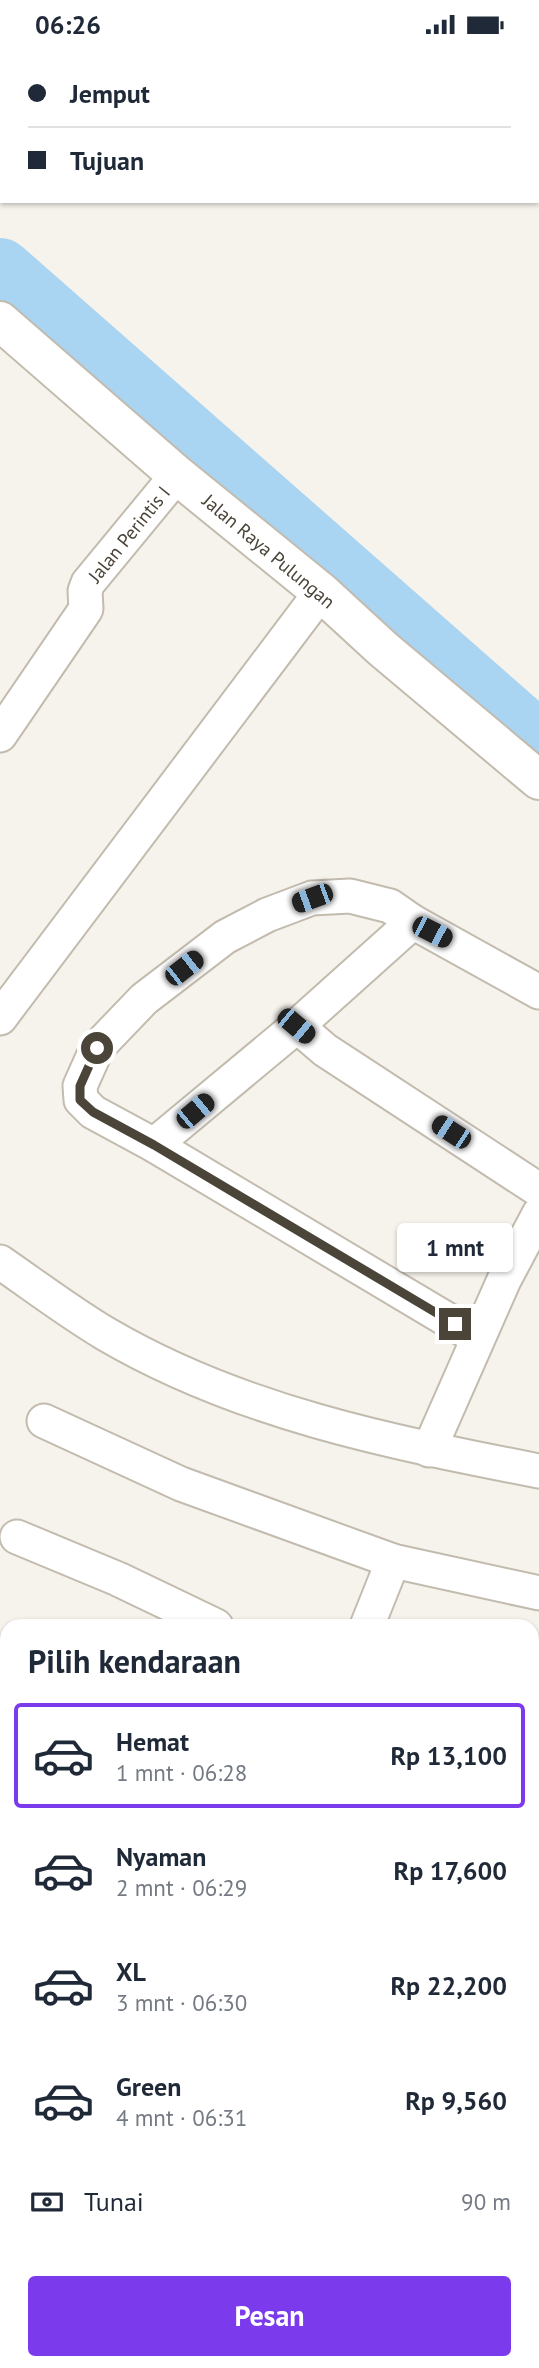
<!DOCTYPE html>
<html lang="id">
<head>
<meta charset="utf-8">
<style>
  body { margin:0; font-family:"PT Sans",sans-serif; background:#f6f6f7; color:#1f2937; height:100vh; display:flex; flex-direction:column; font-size:26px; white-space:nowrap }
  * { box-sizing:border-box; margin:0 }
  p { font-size:23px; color:#747a83 }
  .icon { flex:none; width:38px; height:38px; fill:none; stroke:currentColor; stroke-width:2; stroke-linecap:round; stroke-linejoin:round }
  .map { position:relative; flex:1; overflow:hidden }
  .details { position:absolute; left:0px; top:1570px; width:539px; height:751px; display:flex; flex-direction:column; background:#fff; border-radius:21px 21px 0 0; box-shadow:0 2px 5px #0004 }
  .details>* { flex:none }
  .hud { position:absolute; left:0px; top:0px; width:539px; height:154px; box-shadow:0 2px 5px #0004; display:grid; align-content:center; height:154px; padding:0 28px; background:#fff }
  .end { position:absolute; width:32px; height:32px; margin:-16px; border:9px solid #4b4439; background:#fff; box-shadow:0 0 0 4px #fff }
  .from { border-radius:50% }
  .bubble { position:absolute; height:49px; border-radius:7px; background:#fff; box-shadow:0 2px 5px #0004; font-size:23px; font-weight:700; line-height:49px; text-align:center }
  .car { position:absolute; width:21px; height:42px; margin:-21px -10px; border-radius:9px; box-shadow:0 0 5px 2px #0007; background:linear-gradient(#222 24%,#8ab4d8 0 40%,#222 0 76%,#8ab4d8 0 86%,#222 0) }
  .hud b { display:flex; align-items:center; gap:24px; height:66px; font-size:26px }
  .hud b+b { border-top:2px solid #e0e1e3 }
  .hud i { width:18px; height:18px; background:#1f2937 }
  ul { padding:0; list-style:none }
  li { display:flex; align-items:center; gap:21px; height:105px; margin:0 14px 10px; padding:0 14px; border:4px solid transparent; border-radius:7px }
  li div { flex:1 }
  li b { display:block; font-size:26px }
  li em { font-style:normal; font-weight:700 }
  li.active { border-color:#7c3aed }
  li>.icon { width:63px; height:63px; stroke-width:1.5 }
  h2 { padding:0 28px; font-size:32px; line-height:84px }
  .pay { display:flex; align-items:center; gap:18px; height:77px; padding:0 28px; font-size:26px }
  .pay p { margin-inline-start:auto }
  .primary-button { display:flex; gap:14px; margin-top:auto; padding:14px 28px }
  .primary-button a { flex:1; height:80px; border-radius:7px; background:#7c3aed; color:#fff; font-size:28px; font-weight:700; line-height:80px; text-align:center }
  .status { display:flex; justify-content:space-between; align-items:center; height:49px; padding:0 35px; background:#fff; direction:ltr }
  .status svg { height:19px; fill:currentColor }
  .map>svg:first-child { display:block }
  .residential { fill:#eae5da }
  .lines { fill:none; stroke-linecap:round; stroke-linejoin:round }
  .river { stroke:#a9d4f2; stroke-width:66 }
  .building { fill:#d8cfc1; stroke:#d3c7b4; stroke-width:2 }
  .minor-casing { stroke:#c2bbae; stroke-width:37 }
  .tertiary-casing { stroke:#c2bbae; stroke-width:42 }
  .minor { stroke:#fff; stroke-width:33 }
  .tertiary { stroke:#fff; stroke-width:38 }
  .route { stroke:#4b4439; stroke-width:9 }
  .labels { text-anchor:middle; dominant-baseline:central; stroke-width:7; stroke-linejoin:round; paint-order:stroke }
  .street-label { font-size:19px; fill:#4b4439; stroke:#fff }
</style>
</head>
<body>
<div class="status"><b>06:26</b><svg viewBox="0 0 49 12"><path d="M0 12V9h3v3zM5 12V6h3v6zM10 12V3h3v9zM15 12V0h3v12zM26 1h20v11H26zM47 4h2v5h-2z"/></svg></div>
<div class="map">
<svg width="539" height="2319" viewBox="0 0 539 2319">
  <rect width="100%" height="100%" fill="#f6f3ec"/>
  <polygon class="residential" points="0,1621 7,1625 7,2314 287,2314 285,2319 0,2319"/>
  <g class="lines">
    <polyline class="river" points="0,222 539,696"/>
  </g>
  <g class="building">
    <polygon points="5,1700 7,1701 7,1733 0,1730 0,1710"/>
    <polygon points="0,1734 7,1738 7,1770 0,1766"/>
    <polygon points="0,1771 7,1774 5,1805 0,1803"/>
    <polygon points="532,1922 539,1925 537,1956 532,1953"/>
    <polygon points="2,1928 7,1930 5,1984 0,1981"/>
    <polygon points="7,2061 7,2100 0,2096 0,2074"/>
    <polygon points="532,2095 539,2099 539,2131 532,2128"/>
    <polygon points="7,2132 7,2169 0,2166 0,2145"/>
    <polygon points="532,2132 539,2135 539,2167 532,2164"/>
    <polygon points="532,2168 539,2171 539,2192 534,2201 532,2200"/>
    <polygon points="7,2250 7,2289 0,2285 0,2263"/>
    <polygon points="85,2314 118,2314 115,2319 82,2319"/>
    <polygon points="122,2314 155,2314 152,2319 119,2319"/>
    <polygon points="312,2314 365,2314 363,2319 313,2319 310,2318"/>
    <polygon points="426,2314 458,2314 470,2319 424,2319"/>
  </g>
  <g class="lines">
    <g class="minor-casing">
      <g id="minor">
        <polyline points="0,686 86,560 85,542 88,534 177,426"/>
        <polyline points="413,873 297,977 325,1001 539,1141"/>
        <polyline points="0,969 321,543"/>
        <polyline points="154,1096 297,977"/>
        <path d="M0 1213C35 1237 69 1263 106 1285 239 1363 390 1393 539 1422"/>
        <polyline points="478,1289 154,1096 93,1063 81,1051 80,1037 97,999 144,950 225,888 267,866 312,849 350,847 390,857 413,873 539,943"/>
        <polyline points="44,1372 181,1435 393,1512 539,1544"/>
        <polyline points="429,1401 504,1231 539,1165"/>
        <polyline points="17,1488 118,1530 216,1577"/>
        <polyline points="367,1577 393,1512"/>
        <polyline points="0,1647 7,1651"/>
        <polyline points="532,1730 539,1734"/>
        <polyline points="0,1890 7,1877"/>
        <polyline points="0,2016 7,2020"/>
        <polyline points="532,2047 539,2032"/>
        <polyline points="0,2202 7,2206"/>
        <polyline points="400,2319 403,2314"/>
      </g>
    </g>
    <g class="tertiary-casing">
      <polyline id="tertiary" points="0,272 177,426 321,543 383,600 539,731"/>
    </g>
    <use href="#minor" class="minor"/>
    <use href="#tertiary" class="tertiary"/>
  </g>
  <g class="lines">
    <polyline class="route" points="97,999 80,1037 80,1051 93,1063 154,1096 455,1275"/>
  </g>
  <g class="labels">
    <g class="street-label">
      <text transform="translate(129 485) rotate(-51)">Jalan Perintis I</text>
      <text transform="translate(269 502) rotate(40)">Jalan Raya Pulungan</text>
    </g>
  </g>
</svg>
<i class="end from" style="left:97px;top:999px"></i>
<i class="end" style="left:455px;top:1275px"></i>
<div class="bubble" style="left:397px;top:1174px;width:116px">1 mnt</div>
<i class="car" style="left:312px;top:849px;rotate:250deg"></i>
<i class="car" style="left:432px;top:883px;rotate:117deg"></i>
<i class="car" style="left:184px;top:919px;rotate:52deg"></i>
<i class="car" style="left:296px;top:977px;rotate:130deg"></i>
<i class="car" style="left:195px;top:1062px;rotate:50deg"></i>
<i class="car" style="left:451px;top:1083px;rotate:303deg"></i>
<div class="hud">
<b><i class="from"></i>Jemput</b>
<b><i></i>Tujuan</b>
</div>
<section class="details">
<h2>Pilih kendaraan</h2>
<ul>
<li class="active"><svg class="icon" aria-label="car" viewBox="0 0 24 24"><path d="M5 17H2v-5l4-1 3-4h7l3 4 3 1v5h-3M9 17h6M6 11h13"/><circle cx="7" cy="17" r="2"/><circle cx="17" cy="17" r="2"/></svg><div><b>Hemat</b><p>1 mnt · 06:28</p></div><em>Rp 13,100</em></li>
<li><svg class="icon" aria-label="car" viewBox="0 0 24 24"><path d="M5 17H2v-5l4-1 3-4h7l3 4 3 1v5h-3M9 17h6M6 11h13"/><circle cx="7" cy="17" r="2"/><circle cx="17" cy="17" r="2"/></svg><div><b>Nyaman</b><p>2 mnt · 06:29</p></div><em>Rp 17,600</em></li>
<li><svg class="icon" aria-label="car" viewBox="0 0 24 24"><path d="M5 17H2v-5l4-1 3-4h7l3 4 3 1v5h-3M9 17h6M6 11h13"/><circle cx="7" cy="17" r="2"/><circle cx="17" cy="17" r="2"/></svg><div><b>XL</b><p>3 mnt · 06:30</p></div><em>Rp 22,200</em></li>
<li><svg class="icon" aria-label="car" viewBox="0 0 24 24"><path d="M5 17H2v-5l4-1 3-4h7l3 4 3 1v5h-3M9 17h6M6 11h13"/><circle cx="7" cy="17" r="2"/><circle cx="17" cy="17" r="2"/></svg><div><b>Green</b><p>4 mnt · 06:31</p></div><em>Rp 9,560</em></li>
</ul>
<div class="pay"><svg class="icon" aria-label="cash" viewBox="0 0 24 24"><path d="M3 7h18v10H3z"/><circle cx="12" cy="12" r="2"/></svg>Tunai<p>90 m</p></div>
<div class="primary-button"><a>Pesan</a></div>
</section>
</div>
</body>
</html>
